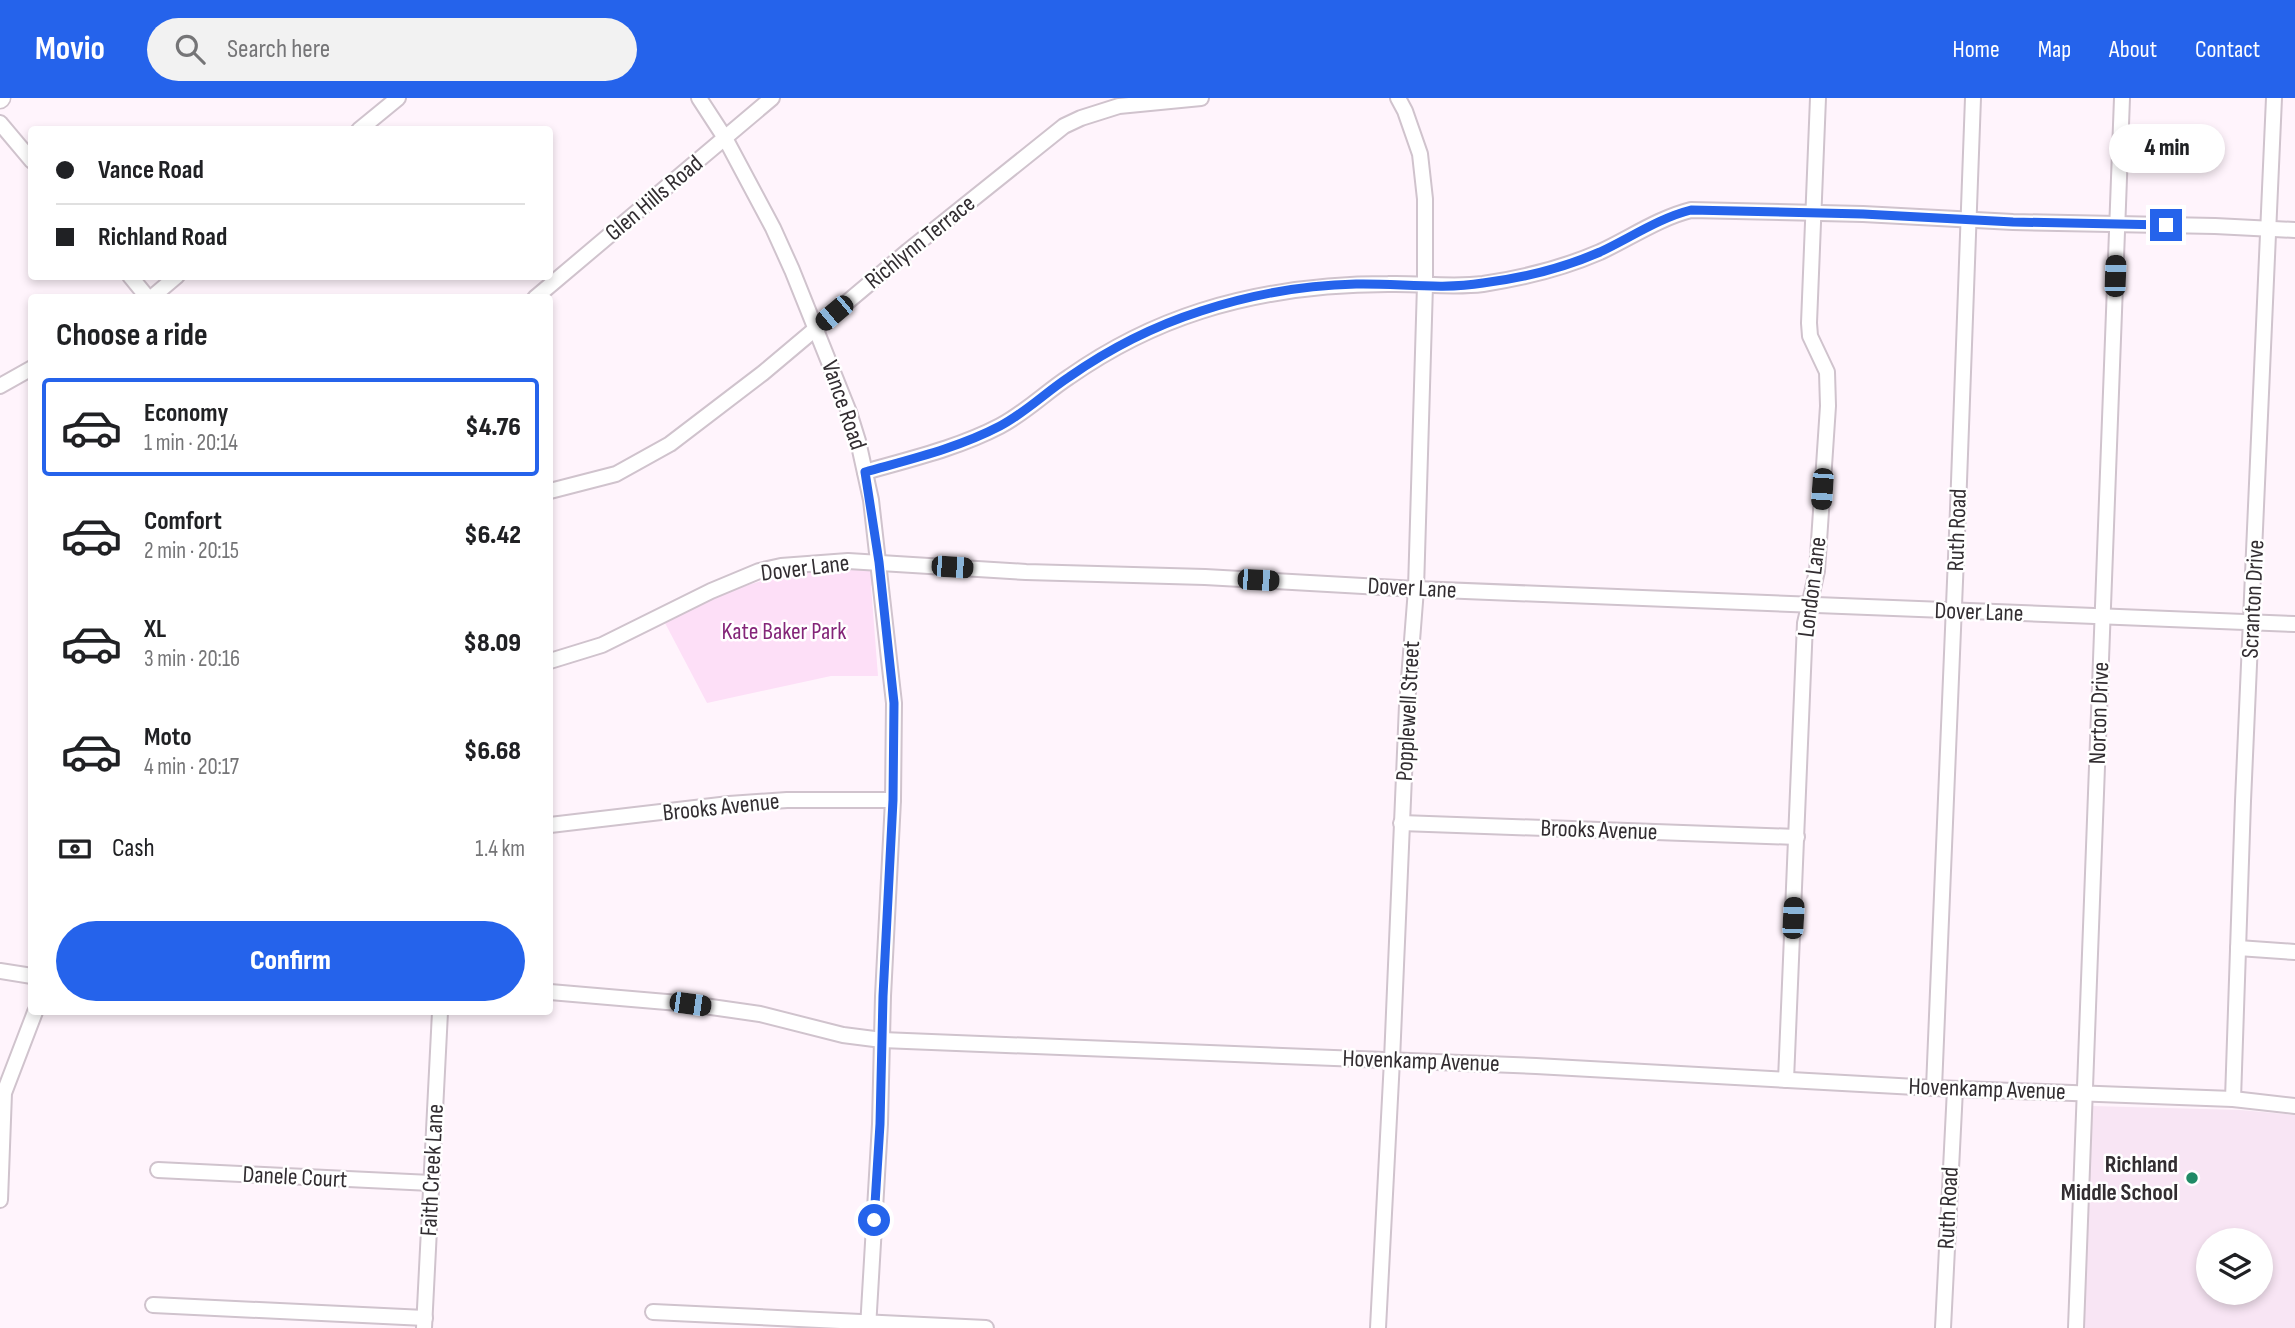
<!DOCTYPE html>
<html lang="en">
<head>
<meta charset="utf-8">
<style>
  body { margin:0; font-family:"Sofia Sans Condensed",sans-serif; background:#f2f2f2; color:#202124; height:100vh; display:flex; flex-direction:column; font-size:26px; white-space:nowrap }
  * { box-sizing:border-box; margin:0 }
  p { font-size:23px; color:#757577 }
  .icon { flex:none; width:38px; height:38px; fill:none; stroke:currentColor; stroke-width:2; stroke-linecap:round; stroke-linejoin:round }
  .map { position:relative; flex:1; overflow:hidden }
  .drawer { position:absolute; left:28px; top:196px; width:525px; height:721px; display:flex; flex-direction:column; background:#fff; border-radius:7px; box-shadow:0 4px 10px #0003 }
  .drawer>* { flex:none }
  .top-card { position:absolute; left:28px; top:28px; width:525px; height:154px; border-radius:7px; box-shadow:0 4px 10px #0003; display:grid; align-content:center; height:154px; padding:0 28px; background:#fff }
  .buttons { position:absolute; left:2196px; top:1130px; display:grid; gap:14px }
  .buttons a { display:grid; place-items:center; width:77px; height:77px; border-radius:50%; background:#fff; box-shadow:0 4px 10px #0003; font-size:35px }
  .end { position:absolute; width:32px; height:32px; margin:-16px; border:9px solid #2563eb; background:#fff; box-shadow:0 0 0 4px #fff }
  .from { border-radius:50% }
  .bubble { position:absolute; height:49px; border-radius:24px; background:#fff; box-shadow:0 4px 10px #0003; font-size:23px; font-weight:800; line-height:49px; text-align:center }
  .car { position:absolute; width:21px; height:42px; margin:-21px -10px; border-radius:9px; box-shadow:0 0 5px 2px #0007; background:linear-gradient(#222 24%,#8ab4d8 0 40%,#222 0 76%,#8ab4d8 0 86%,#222 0) }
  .top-card b { display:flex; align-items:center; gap:24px; height:66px; font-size:26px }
  .top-card b+b { border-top:2px solid #e0e0e0 }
  .top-card i { width:18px; height:18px; background:#202124 }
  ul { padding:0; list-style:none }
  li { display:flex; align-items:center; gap:21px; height:98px; margin:0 14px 10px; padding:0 14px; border:4px solid transparent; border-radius:7px }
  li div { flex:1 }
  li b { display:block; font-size:26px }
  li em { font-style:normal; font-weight:800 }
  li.active { border-color:#2563eb }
  li>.icon { width:63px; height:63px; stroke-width:1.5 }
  h2 { padding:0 28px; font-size:32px; line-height:84px }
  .pay { display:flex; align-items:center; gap:18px; height:77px; padding:0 28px; font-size:26px }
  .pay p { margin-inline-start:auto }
  .button { display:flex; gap:14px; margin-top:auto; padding:14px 28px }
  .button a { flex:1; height:80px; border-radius:42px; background:#2563eb; color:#fff; font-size:28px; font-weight:800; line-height:80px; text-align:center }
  header { display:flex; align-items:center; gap:42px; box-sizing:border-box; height:98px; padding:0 35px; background:#2563eb; color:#fff }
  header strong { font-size:33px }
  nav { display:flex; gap:38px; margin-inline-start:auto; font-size:24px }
  .search { width:490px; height:63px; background:#f2f2f2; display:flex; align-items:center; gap:18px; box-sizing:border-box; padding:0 24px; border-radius:38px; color:#757577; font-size:26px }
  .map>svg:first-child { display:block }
  .built { fill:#f8e5f4; fill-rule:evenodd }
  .green { fill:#fddff7 }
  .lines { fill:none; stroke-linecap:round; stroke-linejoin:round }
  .minor-casing { stroke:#d0c3cd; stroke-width:18 }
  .major-casing { stroke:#d0c3cd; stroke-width:21 }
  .minor { stroke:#fff; stroke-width:14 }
  .major { stroke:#fff; stroke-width:18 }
  .route { stroke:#2563eb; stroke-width:9 }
  .poi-dot { fill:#208a66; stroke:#fff; stroke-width:2.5 }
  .labels { text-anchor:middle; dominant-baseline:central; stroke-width:5; stroke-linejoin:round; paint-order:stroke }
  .street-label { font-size:24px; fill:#322d31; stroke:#fff }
  .park-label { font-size:24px; fill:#842679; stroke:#fff }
  .poi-label { font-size:24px; font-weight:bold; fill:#322d31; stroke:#fff; text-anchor:end }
</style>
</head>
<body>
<header>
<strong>Movio</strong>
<div class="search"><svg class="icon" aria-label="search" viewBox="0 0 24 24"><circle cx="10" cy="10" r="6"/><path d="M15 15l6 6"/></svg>Search here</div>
<nav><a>Home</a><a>Map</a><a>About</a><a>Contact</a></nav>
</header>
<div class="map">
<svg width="2295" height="1230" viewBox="0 0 2295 1230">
  <rect width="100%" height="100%" fill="#fff4fc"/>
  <path class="built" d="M2092 1008 2240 1012 2295 1017V1230H2083ZM2208 1143H2261V1195H2208Z"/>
  <path class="green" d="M820 472H874V485L871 488 878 578H831L707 605 665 525C714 497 764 477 820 472Z"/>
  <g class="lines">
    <g class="minor-casing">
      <g id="minor">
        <polyline points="699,0 725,40 773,130 792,172 849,314 858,343 871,402 894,605 893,702 883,898 880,1026 868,1230"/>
        <polyline points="0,25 32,63"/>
        <polyline points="359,32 398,0"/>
        <polyline points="130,178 148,200"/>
        <polyline points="151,200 177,178"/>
        <polyline points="535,200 772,0"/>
        <polyline points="0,288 32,270"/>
        <path d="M865 374C910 361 958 350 1000 328 1025 315 1046 294 1069 279 1109 251 1154 228 1201 213 1261 194 1325 186 1388 186 1420 185 1451 190 1483 186 1523 180 1563 170 1600 154 1630 140 1659 120 1691 112L1863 116 2013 124 2215 128 2295 132"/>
        <polyline points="550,393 616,376 670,346 763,275 908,153 1064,28 1081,20 1119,8 1201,0"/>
        <polyline points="550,563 602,547 711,493 759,473 781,468 848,463 1026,474 1205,479 1416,491 2295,526"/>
        <polyline points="1401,725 1797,739"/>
        <polyline points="550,727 729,706 787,702 893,702"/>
        <polyline points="2238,850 2295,854"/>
        <polyline points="0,873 32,878"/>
        <polyline points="550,894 690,906 760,916 843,937 882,942 1536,968 1934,990 2233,1001 2295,1008"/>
        <polyline points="1786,982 1805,525 1817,473 1828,308 1827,274 1810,238 1809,225 1818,0"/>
        <polyline points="1934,990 1958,411 1973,0"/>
        <polyline points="2233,1001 2243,703 2274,0"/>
        <polyline points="158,1072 431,1085"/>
        <polyline points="0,1102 4,995 35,914"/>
        <polyline points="153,1207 425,1220"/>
        <polyline points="653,1214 986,1230"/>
        <polyline points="424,1230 440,914"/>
        <polyline points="1378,1230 1392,962 1407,607 1416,491 1425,187 1425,101 1420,56 1405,13 1398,0"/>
        <polyline points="1943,1230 1955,991"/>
        <polyline points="2076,1230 2122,0"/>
      </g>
    </g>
    <g class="major-casing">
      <polyline id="major" points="0,1 1,0"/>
    </g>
    <use href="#minor" class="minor"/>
    <use href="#major" class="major"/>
  </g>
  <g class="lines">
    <path class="route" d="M874 1122 880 1026 883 898 893 702 894 605 879 464 865 374C911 361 958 350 1000 328 1025 315 1046 294 1069 279 1109 251 1154 228 1201 213 1250 197 1305 187 1356 186 1398 185 1441 192 1483 185 1523 180 1563 170 1600 154 1630 140 1659 120 1691 112L1863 116 2013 124 2166 127"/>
  </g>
  <circle class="poi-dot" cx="2192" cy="1080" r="7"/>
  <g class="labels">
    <g class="street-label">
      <text transform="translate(654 100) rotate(-40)">Glen Hills Road</text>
      <text transform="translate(920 144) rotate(-39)">Richlynn Terrace</text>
      <text transform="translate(844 307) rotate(71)">Vance Road</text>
      <text transform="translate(1957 432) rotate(-88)">Ruth Road</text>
      <text transform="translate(805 470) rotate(-7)">Dover Lane</text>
      <text transform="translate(1812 489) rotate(-83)">London Lane</text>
      <text transform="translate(1412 490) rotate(3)">Dover Lane</text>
      <text transform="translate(2253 501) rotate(-87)">Scranton Drive</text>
      <text transform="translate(1979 514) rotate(2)">Dover Lane</text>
      <text transform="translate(1408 613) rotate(-87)">Popplewell Street</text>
      <text transform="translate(2099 615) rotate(-88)">Norton Drive</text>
      <text transform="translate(721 709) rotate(-6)">Brooks Avenue</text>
      <text transform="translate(1599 732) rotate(2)">Brooks Avenue</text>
      <text transform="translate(1421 963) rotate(2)">Hovenkamp Avenue</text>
      <text transform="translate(1987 991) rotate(2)">Hovenkamp Avenue</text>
      <text transform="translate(432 1072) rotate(-87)">Faith Creek Lane</text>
      <text transform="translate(295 1079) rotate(3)">Danele Court</text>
      <text transform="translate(1948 1110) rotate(-87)">Ruth Road</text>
    </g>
    <g class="park-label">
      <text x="784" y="533">Kate Baker Park</text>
    </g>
    <g class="poi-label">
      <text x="2178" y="1066">Richland<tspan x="2178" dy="28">Middle School</tspan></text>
    </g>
  </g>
</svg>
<div class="buttons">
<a><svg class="icon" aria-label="layers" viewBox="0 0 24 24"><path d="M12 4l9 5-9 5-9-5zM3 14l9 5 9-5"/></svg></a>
</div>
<i class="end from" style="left:874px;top:1122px"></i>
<i class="end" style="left:2166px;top:127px"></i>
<div class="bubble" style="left:2109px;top:26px;width:116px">4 min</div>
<i class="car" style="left:2115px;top:178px;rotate:2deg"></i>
<i class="car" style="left:834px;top:215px;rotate:230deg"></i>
<i class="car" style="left:1822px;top:391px;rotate:184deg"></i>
<i class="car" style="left:952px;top:469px;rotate:94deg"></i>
<i class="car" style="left:1258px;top:482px;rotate:93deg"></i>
<i class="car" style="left:1793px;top:820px;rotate:3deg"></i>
<i class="car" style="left:690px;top:906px;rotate:98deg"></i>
<div class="top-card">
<b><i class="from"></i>Vance Road</b>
<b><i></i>Richland Road</b>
</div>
<section class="drawer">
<h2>Choose a ride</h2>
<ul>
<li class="active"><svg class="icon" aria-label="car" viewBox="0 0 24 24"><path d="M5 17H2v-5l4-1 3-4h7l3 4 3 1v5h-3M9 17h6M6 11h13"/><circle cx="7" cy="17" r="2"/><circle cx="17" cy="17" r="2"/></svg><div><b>Economy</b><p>1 min · 20:14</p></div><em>$4.76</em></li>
<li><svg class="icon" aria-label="car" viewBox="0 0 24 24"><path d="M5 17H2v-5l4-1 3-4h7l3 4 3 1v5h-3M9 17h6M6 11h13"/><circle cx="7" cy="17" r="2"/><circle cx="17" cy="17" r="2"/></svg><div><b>Comfort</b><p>2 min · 20:15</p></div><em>$6.42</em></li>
<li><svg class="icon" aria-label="car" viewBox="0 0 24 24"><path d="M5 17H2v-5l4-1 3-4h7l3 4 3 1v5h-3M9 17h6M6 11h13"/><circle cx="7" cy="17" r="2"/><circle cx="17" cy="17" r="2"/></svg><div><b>XL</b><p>3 min · 20:16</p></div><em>$8.09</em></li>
<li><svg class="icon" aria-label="car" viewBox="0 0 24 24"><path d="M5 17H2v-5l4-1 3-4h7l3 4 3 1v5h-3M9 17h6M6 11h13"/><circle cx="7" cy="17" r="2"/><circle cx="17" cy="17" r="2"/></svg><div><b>Moto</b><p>4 min · 20:17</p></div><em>$6.68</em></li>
</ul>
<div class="pay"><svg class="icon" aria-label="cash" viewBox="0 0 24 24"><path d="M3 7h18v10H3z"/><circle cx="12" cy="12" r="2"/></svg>Cash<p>1.4 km</p></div>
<div class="button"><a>Confirm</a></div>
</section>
</div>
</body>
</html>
